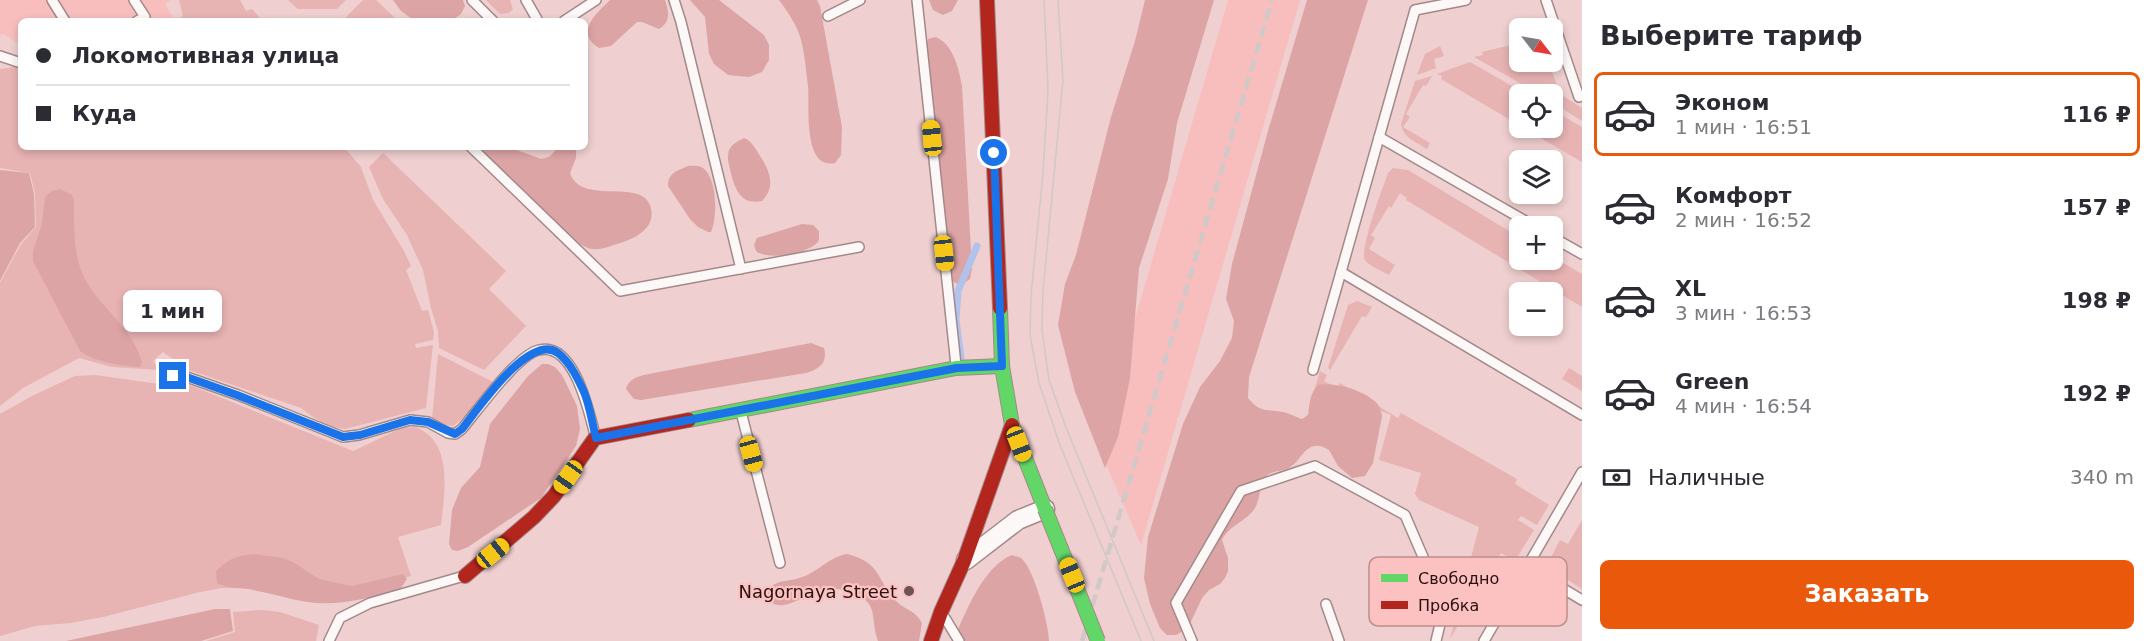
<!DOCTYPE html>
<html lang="ru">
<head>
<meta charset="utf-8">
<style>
  body { margin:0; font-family:"DejaVu Sans",sans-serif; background:#f2f2f3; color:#2b2b33; height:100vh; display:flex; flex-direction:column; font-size:22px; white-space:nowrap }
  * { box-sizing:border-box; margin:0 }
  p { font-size:20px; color:#7c7c81 }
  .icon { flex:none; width:33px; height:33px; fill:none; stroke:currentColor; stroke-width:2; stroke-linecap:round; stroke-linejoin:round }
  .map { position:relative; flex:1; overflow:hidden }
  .drawer { display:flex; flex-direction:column; background:#fff; width:570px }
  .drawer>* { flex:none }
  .top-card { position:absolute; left:18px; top:18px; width:570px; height:132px; border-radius:9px; box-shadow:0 3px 9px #0003; display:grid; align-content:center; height:132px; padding:0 18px; background:#fff }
  .needle { width:39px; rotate:121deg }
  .controls { position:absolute; left:1509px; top:18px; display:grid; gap:12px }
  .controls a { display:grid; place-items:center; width:54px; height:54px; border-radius:9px; background:#fff; box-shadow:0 3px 9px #0003; font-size:30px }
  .end { position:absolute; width:27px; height:27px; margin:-14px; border:8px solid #1a73e8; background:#fff; box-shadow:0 0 0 3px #fff }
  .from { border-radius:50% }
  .bubble { position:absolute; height:42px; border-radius:9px; background:#fff; box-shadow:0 3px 9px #0003; font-size:20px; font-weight:600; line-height:42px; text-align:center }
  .car { position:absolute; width:18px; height:36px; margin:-18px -9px; border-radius:8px; box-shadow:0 0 4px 2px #0007; background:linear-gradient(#f5c518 24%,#345 0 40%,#f5c518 0 76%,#345 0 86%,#f5c518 0) }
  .top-card b { display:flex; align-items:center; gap:21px; height:57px; font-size:22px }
  .top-card b+b { border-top:2px solid #e1e1e2 }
  .top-card i { width:15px; height:15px; background:#2b2b33 }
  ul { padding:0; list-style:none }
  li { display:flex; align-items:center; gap:18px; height:84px; margin:0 12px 9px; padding:0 6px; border:3px solid transparent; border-radius:9px }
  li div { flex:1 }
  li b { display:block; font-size:22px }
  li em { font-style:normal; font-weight:600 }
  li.selected { border-color:#ea580c }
  li>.icon { width:54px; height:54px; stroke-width:1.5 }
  h2 { padding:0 18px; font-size:27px; line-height:72px }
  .pay { display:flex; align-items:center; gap:15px; height:66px; padding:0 18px; font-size:22px }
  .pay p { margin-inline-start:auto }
  .action { display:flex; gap:12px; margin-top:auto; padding:12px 18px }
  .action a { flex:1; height:69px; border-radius:9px; background:#ea580c; color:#fff; font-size:24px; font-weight:600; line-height:69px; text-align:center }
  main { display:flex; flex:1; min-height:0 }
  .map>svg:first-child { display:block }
  .built { fill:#f8bebe }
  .green { fill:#e8b3b3 }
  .forest { fill:#dda4a5 }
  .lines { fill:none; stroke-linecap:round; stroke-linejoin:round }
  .stream { stroke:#b1c2ec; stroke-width:7 }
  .lane-casing { stroke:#a38989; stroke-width:12 }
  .street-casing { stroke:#a38989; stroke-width:21 }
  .fast-casing { stroke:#a38989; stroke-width:16 }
  .jam-casing { stroke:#a38989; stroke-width:16 }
  .lane { stroke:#fdf8f8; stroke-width:9 }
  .street { stroke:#fdf8f8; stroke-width:18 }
  .fast { stroke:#63d668; stroke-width:14 }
  .jam { stroke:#b3261e; stroke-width:14 }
  .tram { stroke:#d1c8c8; stroke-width:1.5 }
  .rail { stroke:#d1c8c8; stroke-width:4.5; stroke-dasharray:12 6; stroke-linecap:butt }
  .fast-bridge-casing { stroke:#a38989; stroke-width:16; stroke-linecap:butt }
  .fast-bridge { stroke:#63d668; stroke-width:14 }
  .route { stroke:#1a73e8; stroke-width:8 }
  .poi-dot { fill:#6e5354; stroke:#fcc2c2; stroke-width:2 }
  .labels { text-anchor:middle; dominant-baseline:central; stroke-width:4.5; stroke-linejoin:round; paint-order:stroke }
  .poi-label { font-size:18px; fill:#291011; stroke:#fcc2c2; text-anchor:end }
  .key { fill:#fcc2c2; stroke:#bd8d8d; stroke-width:1.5 }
  .key-label { font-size:16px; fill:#291011 }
</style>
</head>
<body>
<main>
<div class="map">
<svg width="1582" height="641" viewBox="0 0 1582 641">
  <rect width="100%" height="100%" fill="#efcfcf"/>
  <g class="built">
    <polygon points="0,0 171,0 165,4 175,21 21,21 21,45 3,34 0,35"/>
    <polygon points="1228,0 1300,0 1141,545 1098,446"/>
  </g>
  <g class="green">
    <polygon points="179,0 240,0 246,11 252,9 263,21 174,21 183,16"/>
    <polygon points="288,0 346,0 337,9 298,9"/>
    <polygon points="363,0 376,0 396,19 393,21 342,21"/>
    <polygon points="486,0 510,0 513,9 509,13 500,14"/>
    <polygon points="1519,43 1520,62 1548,62 1561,95 1582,108 1582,121 1553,103 1552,94 1539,94 1474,57 1483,55 1482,52"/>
    <polygon points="1440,46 1444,56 1434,59 1436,68 1417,75 1425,54"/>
    <polygon points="1470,62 1526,94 1520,94 1519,125 1441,79 1442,76 1437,74"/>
    <path d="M21 66V147H344L361 167 373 200 404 251 411 266 406 270 422 311 428 310 434 332 433 340 415 344 416 348 433 345 426 408 345 429C327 427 315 419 301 408L189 370 163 352 153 361 159 370 112 367 79 358 23 388 0 406V283L21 244 36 227 35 193 30 173 0 168V69Z"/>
    <path d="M1432 76 1426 86 1423 85 1406 114 1410 117 1403 127 1430 143 1427 149C1416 142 1403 138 1401 124L1415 81Z"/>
    <polygon points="1553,110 1582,127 1582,162 1523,128 1552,128"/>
    <polygon points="383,153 506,271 489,289 526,326 484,370 439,348 438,331 431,308 423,270 407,235 383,199 369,167"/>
    <path d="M1393 168 1408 170 1519 237 1520 260H1552L1553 257 1582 274V307L1406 200 1407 198 1400 193 1391 208 1389 206 1371 235 1375 238 1369 249 1395 265 1389 275C1382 271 1369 266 1365 260 1359 250 1383 187 1388 173Z"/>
    <polygon points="1357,301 1372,307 1366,317 1362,316 1330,370 1328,368 1348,305"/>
    <polygon points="438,354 493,382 467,415 453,426 442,425 432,419"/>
    <polygon points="1569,368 1582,376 1582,391 1562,379"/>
    <polygon points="1320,371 1327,375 1324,381 1337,388 1340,383 1398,418 1401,413 1517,479 1515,484 1549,505 1537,525 1521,516 1518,520 1534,530 1515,561 1501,553 1450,639 1479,527 1419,500 1415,494 1421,473 1379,460 1391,415 1344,396 1314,391"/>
    <path d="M95 375 159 384 176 382 192 386 353 451C366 446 397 428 409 427 415 426 421 429 426 433 452 451 444 498 441 525L398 537 411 576 342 590 222 588 200 592 103 617 70 623 35 626 0 636V414L32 396 75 376Z"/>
    <polygon points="1582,520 1582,589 1554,571 1550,559 1560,540 1568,544"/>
    <polygon points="262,610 280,612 319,625 316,641 206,641 235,632 233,612"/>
  </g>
  <g class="forest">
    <polygon points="393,0 463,0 465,6 461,14 451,21 415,21 401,11"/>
    <path d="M610 0H665C669 12 671 22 659 29L642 22H637L611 46 599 48C574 32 596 14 610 0Z"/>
    <polygon points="690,0 719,0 764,35 769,45 769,60 762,72 749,77 728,75 714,64 709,54 705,17"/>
    <path d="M779 0H817L820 6 842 127 841 155 835 163C802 170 810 104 808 86 806 71 805 55 801 40 797 25 788 12 779 0Z"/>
    <polygon points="929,0 958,0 952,11 943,15 933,10"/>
    <polygon points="1145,0 1214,0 1177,123 1168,179 1139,268 1130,378 1118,437 1105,468 1075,392 1058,325 1065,284 1076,255 1111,117 1135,41"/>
    <path d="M1307 0H1368L1249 377 1248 398C1260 413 1266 409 1283 412 1289 413 1296 417 1302 419L1308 415C1310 403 1309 395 1318 385 1333 382 1360 389 1373 400 1379 404 1381 410 1382 416L1373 463 1365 476 1352 478 1338 466 1329 450C1324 447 1318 444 1311 447 1301 452 1298 464 1287 469 1278 472 1267 471 1263 481 1259 489 1260 500 1255 508 1246 522 1229 525 1222 540L1228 558V571L1225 578 1220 584 1209 590 1202 598 1188 628 1176 635H1167L1160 628 1150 604 1144 578 1148 537 1183 424 1200 387 1220 361 1232 338 1234 321 1226 299 1232 264 1268 131Z"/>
    <path d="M935 37C953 43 959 69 962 86L972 269 970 279 961 285 953 282 951 276 935 118 925 58 926 45 928 39Z"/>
    <path d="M744 138C752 141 755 148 760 156 770 171 776 187 762 201 740 206 734 187 730 169 728 162 727 157 729 150 732 144 738 141 744 138Z"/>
    <path d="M476 147H509L541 159 549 157 559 147H573L576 150V158L570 173C581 206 640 178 650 205 659 231 629 241 611 246 605 248 598 250 592 249 585 248 578 242 572 238Z"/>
    <path d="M688 166C693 166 698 165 703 168 717 178 718 217 711 232H708L698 227 690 219 668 186C667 173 679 170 688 166Z"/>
    <polygon points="0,170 29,173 34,194 35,227 20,243 0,281"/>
    <path d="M60 189 72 195 74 200C74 223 73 248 81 270 94 305 133 325 142 363L139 367C119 365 97 363 80 351L33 261V251L42 223 45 197 52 191Z"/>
    <path d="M802 224 813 225 819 231V240C811 254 768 261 756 251L754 245 757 238Z"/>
    <path d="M811 343 824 348C828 363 819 369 806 373L641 400 634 399 626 389C630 375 646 375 659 372Z"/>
    <polygon points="542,364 548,364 555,367 562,375 577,406 580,429 576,446 541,498 468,547 458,551 452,550 449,544 452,510 461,488 480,467 490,424 528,376"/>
    <path d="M254 554 283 558 293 562 319 579 352 586 403 574 407 579 401 588 394 591C366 599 337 606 307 602 289 599 271 593 253 590 241 587 227 589 217 583L216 571C230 558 236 556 254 554Z"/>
    <path d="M847 554C883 563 876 581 897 602 907 611 915 610 922 623L919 641H878C873 630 875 612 869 604 862 593 835 586 822 589 809 593 768 623 768 590 777 579 787 582 799 578 818 573 828 557 847 554Z"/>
    <path d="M1012 555C1014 556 1020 557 1021 558 1034 568 1049 625 1049 641H953C965 614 983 566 1012 555Z"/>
    <polygon points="215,609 230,609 233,631 201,641 66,641"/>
  </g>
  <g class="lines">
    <polyline class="stream" points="961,358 956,320 958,291 977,246"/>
    <g class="lane-casing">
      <g id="lane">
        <polyline points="52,0 65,21"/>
        <polyline points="134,0 145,17 137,21"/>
        <polyline points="472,0 493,21"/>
        <polyline points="526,0 538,21"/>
        <polyline points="674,0 681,22 741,269"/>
        <polyline points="917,0 956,365"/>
        <polyline points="1466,0 1415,10 1341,272 1582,415"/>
        <polyline points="1546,0 1579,97"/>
        <polyline points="828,16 860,0"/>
        <polyline points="564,21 596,0"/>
        <polyline points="0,56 21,63"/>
        <polyline points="1379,137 1534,226"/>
        <polyline points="471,147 620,291 859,247"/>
        <polyline points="1552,237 1582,254"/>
        <polyline points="1313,370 1341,272"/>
        <path d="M173 376 181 375 238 395 343 437 359 435 410 420 428 422 448 433 455 434 462 429C478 410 517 355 539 350 574 341 589 412 595 435"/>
        <polyline points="741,412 780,563"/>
        <polyline points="1527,567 1582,600"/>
        <polyline points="1326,604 1339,641"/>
        <polyline points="945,618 959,641"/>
        <polyline points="329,641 340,618 370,603 464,576"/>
        <polyline points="1192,641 1176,603 1241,491 1315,466 1405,515 1442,601 1441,620 1436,641"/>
        <polyline points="1484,641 1582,472"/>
      </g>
    </g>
    <g class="street-casing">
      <polyline id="street" points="966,560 1018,520 1045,509"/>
    </g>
    <g class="fast-casing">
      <g id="fast">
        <polyline points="1000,308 1002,366 1012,425 1045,509"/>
        <polyline points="689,420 956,368 1002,366"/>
      </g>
    </g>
    <g class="jam-casing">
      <g id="jam">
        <polyline points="987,0 1000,308"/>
        <polyline points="465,576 534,517 554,496 595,438 689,420"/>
        <polyline points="931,641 941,612 964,561 1012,425"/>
      </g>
    </g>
    <use href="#lane" class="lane"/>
    <use href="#street" class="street"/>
    <use href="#fast" class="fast"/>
    <use href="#jam" class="jam"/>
    <g class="tram">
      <polyline points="1044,0 1048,89 1043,173 1031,295 1030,335 1039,383 1060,445 1141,641"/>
      <polyline points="1058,0 1063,80 1043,291 1042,330 1049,380 1065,425 1154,641"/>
    </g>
    <polyline class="rail" points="1082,641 1272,0"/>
    <g class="fast-bridge-casing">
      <polyline id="fast-bridge" points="1045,509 1098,641"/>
    </g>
    <use href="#fast-bridge" class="fast-bridge"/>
  </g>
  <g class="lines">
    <path class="route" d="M173 376 181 375 237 395 343 437 360 435 410 420 428 422 455 434 462 429C478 409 530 332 558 353 570 362 578 379 584 392 590 406 592 423 596 438L957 368 1002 366 994 153"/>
  </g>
  <circle class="poi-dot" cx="909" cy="591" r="6"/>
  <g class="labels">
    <g class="poi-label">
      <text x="897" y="591">Nagornaya Street</text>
    </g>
  </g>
  <rect x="1369" y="557" width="198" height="69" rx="9" class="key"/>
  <rect x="1381" y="574" width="27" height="8" fill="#63d668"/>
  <rect x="1381" y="601" width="27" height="8" fill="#b3261e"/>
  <g class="key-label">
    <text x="1418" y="584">Свободно</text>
    <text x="1418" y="611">Пробка</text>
  </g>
</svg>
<div class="controls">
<a><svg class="needle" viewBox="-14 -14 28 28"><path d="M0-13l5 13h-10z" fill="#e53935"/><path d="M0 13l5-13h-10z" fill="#7c7c81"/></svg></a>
<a><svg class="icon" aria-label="locate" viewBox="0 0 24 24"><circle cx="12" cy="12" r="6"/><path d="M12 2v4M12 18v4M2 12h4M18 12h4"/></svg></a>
<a><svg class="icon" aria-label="layers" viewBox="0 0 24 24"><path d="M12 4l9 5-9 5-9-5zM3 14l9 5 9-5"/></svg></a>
<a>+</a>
<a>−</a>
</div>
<i class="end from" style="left:994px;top:153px"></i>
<i class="end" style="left:173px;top:376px"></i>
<div class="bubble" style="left:123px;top:290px;width:99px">1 мин</div>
<i class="car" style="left:932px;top:138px;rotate:354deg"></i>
<i class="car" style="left:944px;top:253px;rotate:174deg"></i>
<i class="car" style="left:1019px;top:444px;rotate:159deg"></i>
<i class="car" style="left:751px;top:454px;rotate:165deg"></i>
<i class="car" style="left:568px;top:477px;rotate:215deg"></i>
<i class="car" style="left:493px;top:553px;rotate:51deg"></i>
<i class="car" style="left:1072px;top:575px;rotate:338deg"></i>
<div class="top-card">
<b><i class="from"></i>Локомотивная улица</b>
<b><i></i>Куда</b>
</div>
</div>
<section class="drawer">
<h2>Выберите тариф</h2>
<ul>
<li class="selected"><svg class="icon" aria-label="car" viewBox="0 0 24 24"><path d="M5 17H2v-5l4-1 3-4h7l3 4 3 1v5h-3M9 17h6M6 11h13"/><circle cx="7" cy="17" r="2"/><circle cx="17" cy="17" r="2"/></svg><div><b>Эконом</b><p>1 мин · 16:51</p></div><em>116 ₽</em></li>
<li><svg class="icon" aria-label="car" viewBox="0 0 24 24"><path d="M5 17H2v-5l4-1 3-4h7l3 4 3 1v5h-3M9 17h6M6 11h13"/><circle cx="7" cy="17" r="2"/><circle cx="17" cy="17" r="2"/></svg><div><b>Комфорт</b><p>2 мин · 16:52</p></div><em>157 ₽</em></li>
<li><svg class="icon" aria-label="car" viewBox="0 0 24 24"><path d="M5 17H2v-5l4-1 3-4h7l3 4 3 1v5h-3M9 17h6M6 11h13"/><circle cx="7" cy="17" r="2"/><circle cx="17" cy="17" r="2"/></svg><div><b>XL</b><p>3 мин · 16:53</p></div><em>198 ₽</em></li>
<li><svg class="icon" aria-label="car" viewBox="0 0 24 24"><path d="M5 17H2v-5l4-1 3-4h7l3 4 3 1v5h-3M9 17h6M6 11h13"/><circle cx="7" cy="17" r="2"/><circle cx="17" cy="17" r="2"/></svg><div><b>Green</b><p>4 мин · 16:54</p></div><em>192 ₽</em></li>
</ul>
<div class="pay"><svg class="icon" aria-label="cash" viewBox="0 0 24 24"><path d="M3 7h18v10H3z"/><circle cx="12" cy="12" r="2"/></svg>Наличные<p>340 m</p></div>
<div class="action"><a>Заказать</a></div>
</section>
</main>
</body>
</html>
